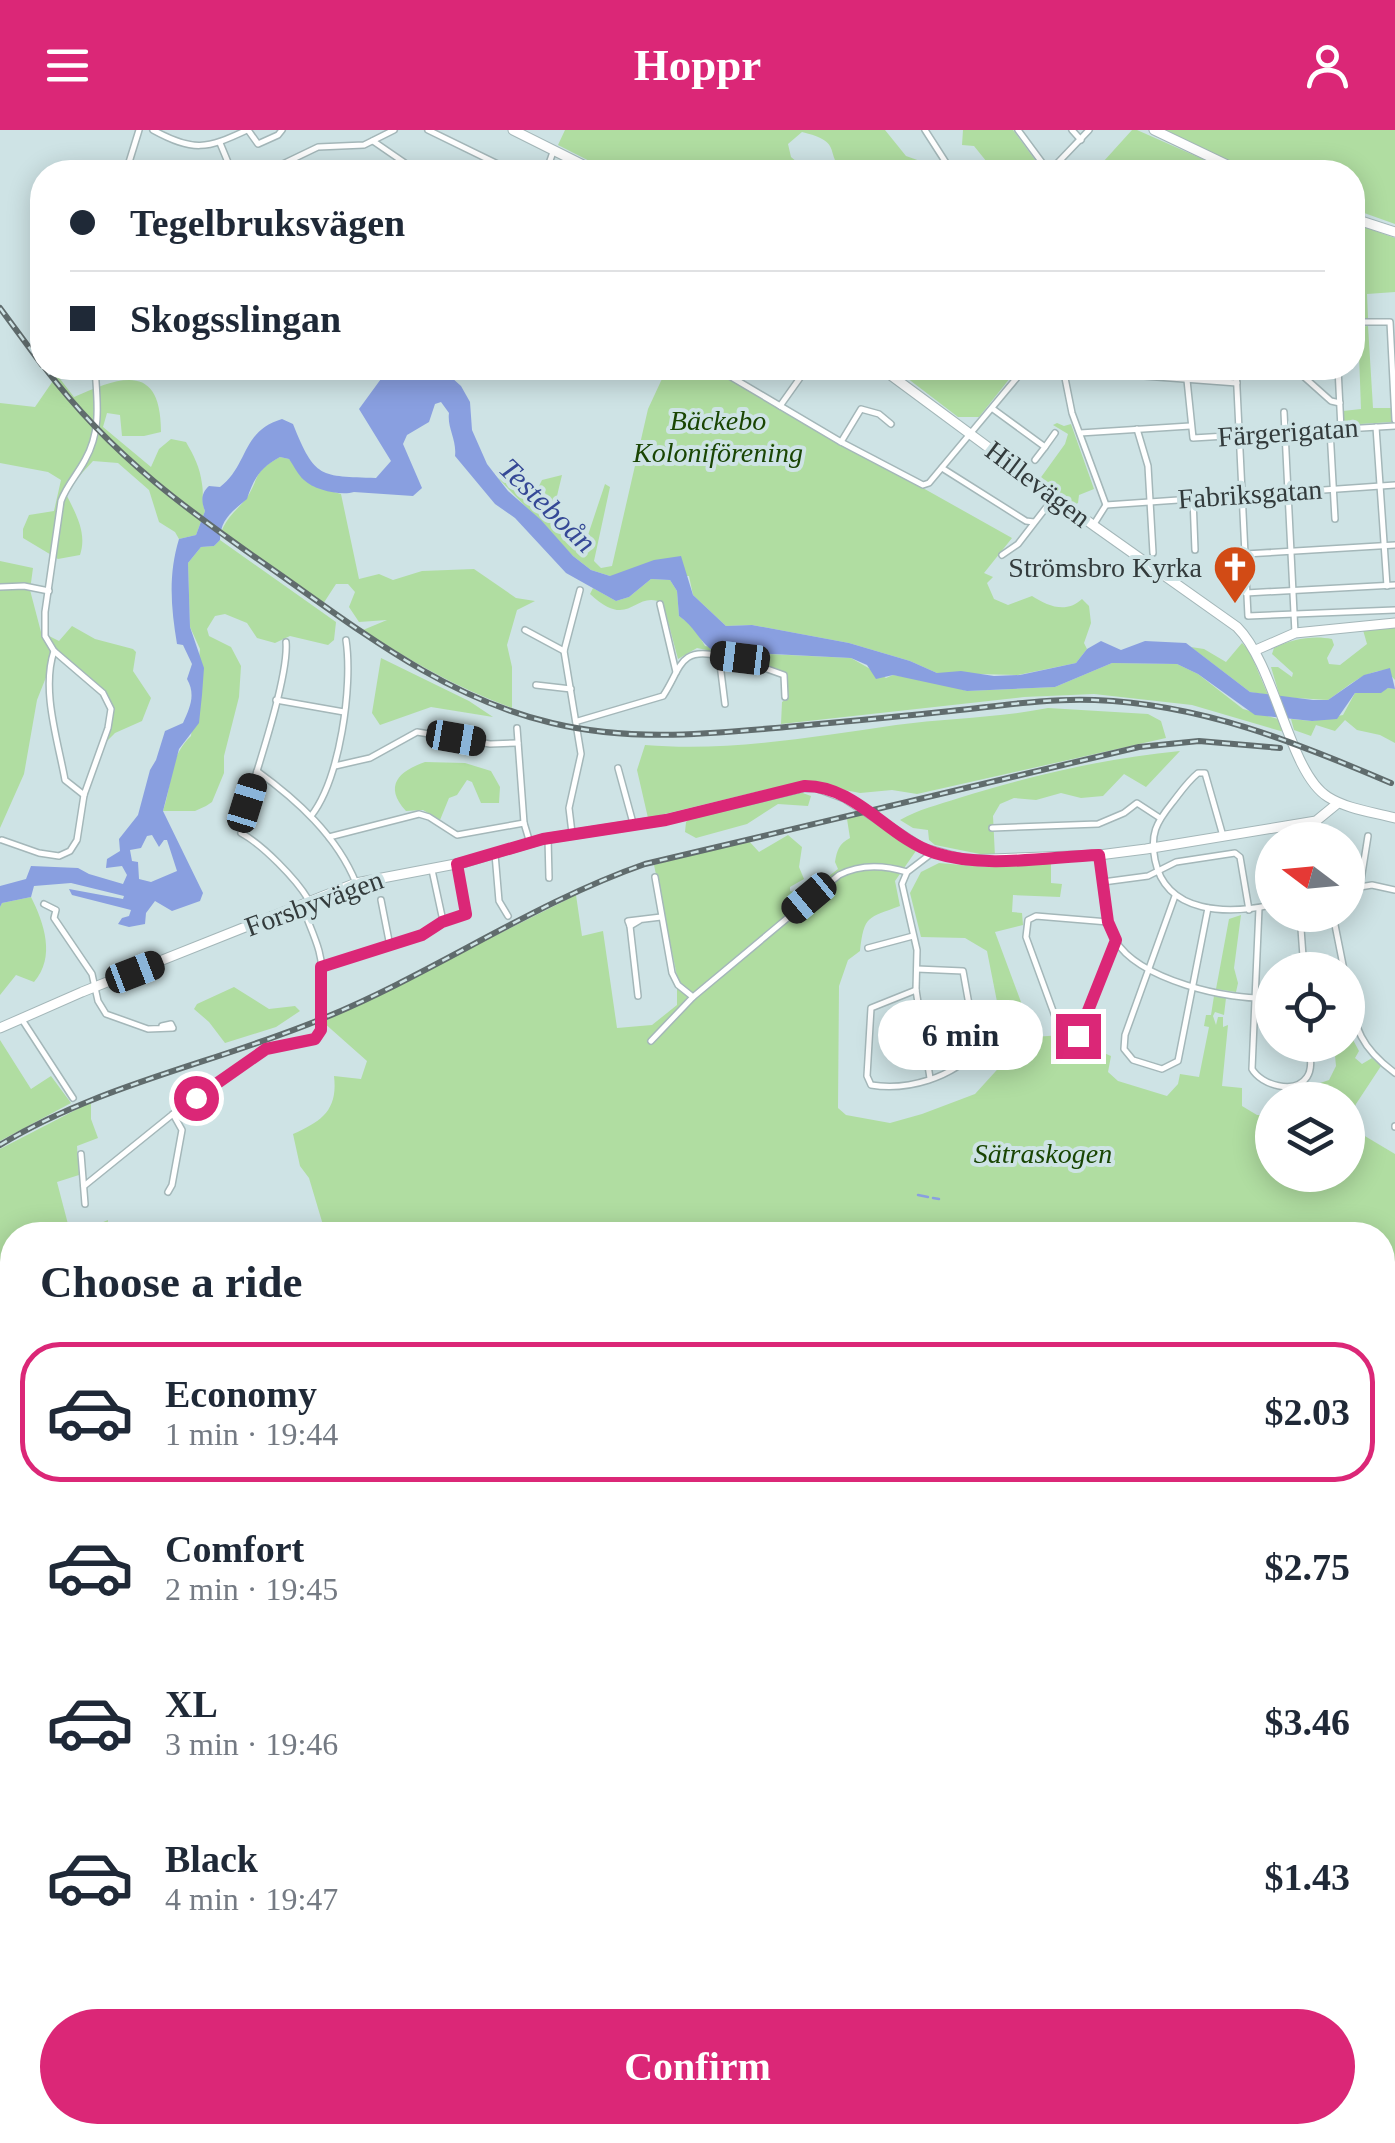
<!DOCTYPE html>
<html lang="en">
<head>
<meta charset="utf-8">
<style>
  body { margin:0; font-family:"Times New Roman",serif; background:#f6f6f7; color:#1f2937; height:100vh; display:flex; flex-direction:column; font-size:38px; white-space:nowrap }
  * { box-sizing:border-box; margin:0 }
  p { font-size:32px; color:#747a83 }
  .icon { flex:none; width:55px; height:55px; fill:none; stroke:currentColor; stroke-width:2; stroke-linecap:round; stroke-linejoin:round }
  .map { position:relative; flex:1; overflow:hidden }
  .details { position:absolute; left:0px; top:1092px; width:1395px; height:922px; display:flex; flex-direction:column; background:#fff; border-radius:40px 40px 0 0; box-shadow:0 5px 25px #0003 }
  .details>* { flex:none }
  .top-card { position:absolute; left:30px; top:30px; width:1335px; height:220px; border-radius:40px; box-shadow:0 5px 25px #0003; display:grid; align-content:center; height:220px; padding:0 40px; background:#fff }
  .needle { width:65px; rotate:286deg }
  .tools { position:absolute; left:1255px; top:692px; display:grid; gap:20px }
  .tools a { display:grid; place-items:center; width:110px; height:110px; border-radius:50%; background:#fff; box-shadow:0 5px 25px #0003; font-size:50px }
  .end { position:absolute; width:45px; height:45px; margin:-22px; border:12px solid #db2777; background:#fff; box-shadow:0 0 0 5px #fff }
  .from { border-radius:50% }
  .bubble { position:absolute; height:70px; border-radius:35px; background:#fff; box-shadow:0 5px 25px #0003; font-size:32px; font-weight:800; line-height:70px; text-align:center }
  .car { position:absolute; width:30px; height:60px; margin:-30px -15px; border-radius:12px; box-shadow:0 0 8px 2px #0007; background:linear-gradient(#222 24%,#8ab4d8 0 40%,#222 0 76%,#8ab4d8 0 86%,#222 0) }
  .top-card b { display:flex; align-items:center; gap:35px; height:95px; font-size:38px }
  .top-card b+b { border-top:2px solid #e0e1e3 }
  .top-card i { width:25px; height:25px; background:#1f2937 }
  ul { padding:0; list-style:none }
  li { display:flex; align-items:center; gap:30px; height:140px; margin:0 20px 15px; padding:0 20px; border:5px solid transparent; border-radius:40px }
  li div { flex:1 }
  li b { display:block; font-size:38px }
  li em { font-style:normal; font-weight:800 }
  li.on { border-color:#db2777 }
  li>.icon { width:90px; height:90px; stroke-width:1.5 }
  h2 { padding:0 40px; font-size:45px; line-height:120px }
  .primary-button { display:flex; gap:20px; margin-top:auto; padding:20px 40px }
  .primary-button a { flex:1; height:115px; border-radius:60px; background:#db2777; color:#fff; font-size:40px; font-weight:800; line-height:115px; text-align:center }
  header { display:flex; justify-content:space-between; align-items:center; height:130px; padding:0 40px; background:#db2777; color:#fff; font-size:45px; font-weight:800 }
  .map>svg:first-child { display:block }
  .green { fill:#b0dda1 }
  .water { fill:#899fe0; fill-rule:evenodd }
  .lines { fill:none; stroke-linecap:round; stroke-linejoin:round }
  .stream { stroke:#899fe0; stroke-width:2.5 }
  .street-casing { stroke:#a4b7b9; stroke-width:8 }
  .secondary-casing { stroke:#a4b7b9; stroke-width:11 }
  .street { stroke:#fff; stroke-width:5 }
  .secondary { stroke:#fff; stroke-width:9 }
  .rail-casing { stroke:#606c6d; stroke-width:6 }
  .rail { stroke:#cee3e5; stroke-width:2.5; stroke-dasharray:8; stroke-linecap:butt }
  .route { stroke:#db2777; stroke-width:12 }
  .labels { text-anchor:middle; dominant-baseline:central; stroke-width:8; stroke-linejoin:round; paint-order:stroke }
  .park-label { font-size:28px; font-style:italic; fill:#194503; stroke:#cee3e5 }
  .street-label { font-size:28px; fill:#333b3c; stroke:#cee3e5 }
  .poi-label { font-size:28px; fill:#333b3c; stroke:#cee3e5; text-anchor:end }
  .water-label { font-size:30px; font-style:italic; fill:#354896; stroke:#cee3e5 }
</style>
</head>
<body>
<header><svg class="icon" aria-label="menu" viewBox="0 0 24 24"><path d="M4 6h16M4 12h16M4 18h16"/></svg>Hoppr<svg class="icon" aria-label="person" viewBox="0 0 24 24"><circle cx="12" cy="8" r="4"/><path d="M4 21q1-7 8-7t8 7"/></svg></header>
<div class="map">
<svg width="1395" height="2013" viewBox="0 0 1395 2013">
  <rect width="100%" height="100%" fill="#cee3e5"/>
  <g class="green">
    <path d="M565 0H885L906 26 951 42 843 41C824 22 844 12 802 2L788 14 791 27 804 38V42H611L558 15Z"/>
    <polygon points="963,0 1013,0 1044,42 995,42 974,16 962,15"/>
    <polygon points="1132,0 1137,0 1232,42 1131,42 1120,37 1108,42 1094,42"/>
    <polygon points="1164,0 1395,0 1395,94 1353,79 1352,42 1253,42"/>
    <polygon points="1353,93 1395,108 1395,162 1367,164 1368,188 1356,189"/>
    <polygon points="1368,196 1373,278 1391,278 1392,292 1344,295 1343,281 1361,279 1358,197"/>
    <path d="M667 238H709L1012 408 984 443 993 447 987 453 994 469 1008 475 1032 466C1048 476 1066 484 1082 469L1089 476 1091 493 1084 513 1087 519 1076 533 1018 545 937 543 910 531 849 513 752 495 726 496 693 465 689 446H610L591 440 573 426 498 348 535 364 542 350 562 345 551 391 583 420 605 354 610 357 594 431 601 438 612 436 648 279Z"/>
    <polygon points="894,238 1018,238 979,287 958,287"/>
    <path d="M57 245 74 267C121 246 161 232 161 302L144 306H122L120 285 107 283 103 297 151 337 159 319 171 309 186 312C194 326 200 337 202 354 204 365 201 371 205 381L196 405 179 409 175 402 159 392 149 360 118 333 93 331 71 355 67 366C77 386 87 404 80 425L58 429 23 408V399L29 385 54 381 61 350 48 342 0 333V273L35 277Z"/>
    <polygon points="1057,293 1064,296 1071,294 1094,359 1079,365 1078,373 1072,376 1039,350 1065,314 1068,304 1053,295"/>
    <path d="M280 327 289 329 313 356 341 364 359 449 379 444 393 450 422 441 474 439 516 468 535 471 517 480 507 515 512 537V578C458 558 411 532 363 500L387 490 359 492 349 477 355 462 348 454H336L323 474 224 404 222 400C229 384 239 379 248 366 260 346 253 342 280 327Z"/>
    <path d="M220 410 336 492 334 510 328 515 290 506 275 513 257 508 247 493 225 484 215 486 207 499 209 506 231 517 241 536 239 567 224 626V643L212 672 206 676 195 681H163C173 652 168 628 191 606L200 519 190 497 188 433 201 417 214 416Z"/>
    <polygon points="0,431 33,438 30,460 41,502 59,511 72,496 95,509 133,519 136,522 133,541 151,568 142,591 115,603 105,613 111,573 104,561 56,522 37,570 24,644 0,698"/>
    <path d="M651 449 670 450 677 461 679 486 694 497 705 516 745 523 851 528 886 548 893 545 933 551 967 561 1055 557 1112 533 1177 534 1198 544 1243 579 1278 589 1284 602 1192 575 1094 564 1024 567 781 594 782 572 789 567 785 542 740 527 697 518 678 529 663 473C633 459 631 502 590 464L593 458 616 471 629 467Z"/>
    <path d="M1395 497V550L1386 540C1361 542 1348 557 1328 570L1280 567 1271 537H1278L1292 547 1293 543 1272 524 1274 518C1292 509 1313 505 1332 509L1334 515 1327 528 1329 534 1340 535 1367 514 1363 500Z"/>
    <polygon points="1242,513 1249,520 1268,565 1250,562 1191,517 1204,519 1226,532"/>
    <polygon points="381,528 469,571 493,587 431,577 380,595 372,583"/>
    <polygon points="1388,558 1395,559 1395,613 1380,605 1357,600 1345,590 1335,601 1316,595 1311,606 1294,600 1291,589 1312,591 1343,585 1355,563 1376,563"/>
    <path d="M1048 578 1148 584 1161 591 1166 608 917 664 892 660 860 663 809 653 768 659 648 688 637 640 645 615C729 622 813 607 896 595 946 588 998 588 1048 578Z"/>
    <path d="M1180 621 1146 657 1124 644 1103 666 1081 668 1061 663 1036 670 1014 668 1000 674 993 686 995 727 935 715 929 710 928 700 913 698 900 690C919 679 938 675 959 668 1030 646 1105 628 1180 621Z"/>
    <path d="M425 632 465 633 491 641 500 657 499 673H481L472 652 467 650 457 665 449 668 440 690 423 680 406 681C383 656 399 641 425 632Z"/>
    <polygon points="800,662 811,666 808,676 778,674 747,694 696,708 685,702 686,692 693,686"/>
    <path d="M866 684 918 718 895 751 900 776C868 788 864 785 860 821L848 830 839 856 838 978 846 985 890 993 922 984 975 964 1005 931 1003 902 987 821 965 808 921 807 910 763 921 742 939 733 985 737 1051 733V753L1062 754 1060 767 1013 765 1012 782 1022 783 1023 795 995 802 1034 907 1062 905 1111 926 1108 942 1118 951 1167 966 1178 954 1180 944 1199 947 1209 897 1204 896 1206 885H1211L1214 866 1226 868 1224 885 1215 882 1213 886 1216 895 1218 887H1223V897L1228 895 1222 956 1242 958V976L1257 985H1272V1045H1348V996L1395 1024V1810L1383 1811 1382 1105H326L309 1048 300 1036 293 1004C322 991 338 980 334 946L361 949 367 931 323 892 576 765 582 806 603 801 617 898 652 895 677 875V846L654 735 748 710 759 722 788 705 802 717 799 737 804 749 790 757V761L805 765 838 739 835 732C837 720 839 714 850 708L847 689Z"/>
    <path d="M31 767C44 793 56 827 34 852L16 845 0 865V777L2 773Z"/>
    <polygon points="1241,785 1234,838 1238,853 1236,862 1216,859 1229,789"/>
    <polygon points="234,857 269,879 295,876 300,881 276,897 225,913 209,892 194,879 197,874"/>
    <polygon points="1348,885 1352,908 1359,921 1355,928 1362,934 1372,928 1381,936 1356,974 1348,994 1348,970 1320,970 1317,954 1329,950 1336,936 1334,915 1348,915"/>
    <polygon points="0,910 31,959 51,946 71,973 0,1011"/>
    <polygon points="91,972 91,989 98,1008 77,1016 79,1045 57,1052 69,1098 84,1100 108,1090 107,1105 12,1105 12,2002 1114,2003 1102,2013 0,2013 0,1019"/>
  </g>
  <path class="water" d="M393 238H441L461 256 470 272 472 300 487 334 508 361 541 390 573 426 591 440 610 446 654 430 681 426 693 465 726 496 752 495 849 513 910 531 937 543 961 541 994 546 1020 545 1076 533 1087 519 1101 511 1121 520 1145 511 1186 513 1250 562 1313 570H1328L1364 545 1390 538 1395 559 1388 558 1381 563H1355L1337 589 1312 591 1255 585 1198 544 1177 534 1112 533 1055 557 967 561 893 545 876 549 867 535 851 528 713 521C699 511 694 496 679 486L677 461 670 450 651 449 629 467 616 471 566 443 515 388 495 374 455 326C457 310 447 298 449 283L441 272 435 274 429 292 407 305 403 314 422 358 413 366 354 362C341 366 314 360 304 350 298 345 294 336 289 329L280 327C260 338 254 348 247 369 233 381 220 389 220 410L214 416 201 417 188 433 190 497 204 538 202 565 199 593 179 619 163 681 203 763 200 771 172 781 155 771 146 783 145 794 129 797 118 794 122 788 129 786 131 780 72 765 69 759 123 769 124 766 71 753 34 756 31 767 2 773 0 777V756L26 749 31 736 78 738 89 744 123 754 127 745 122 736 106 738 107 729 120 721 119 709 138 685 150 640 156 630 165 601 183 593C190 577 196 565 187 549L192 534 183 515 177 514C171 478 168 445 179 409L196 405 205 381C201 371 201 363 209 356L220 357C249 335 241 301 282 289L293 294C315 349 320 346 376 348L391 331 359 279 386 242ZM152 705 159 717 164 710H167L177 741 151 752 139 749 138 732 132 731 130 720 141 718 147 706Z"/>
  <g class="lines">
    <g class="stream">
      <polyline points="918,1065 928,1067"/>
      <polyline points="933,1068 939,1069"/>
      <polyline points="1384,1274 1395,1261"/>
      <polyline points="1395,1287 1395,1286"/>
      <polyline points="1389,1298 1393,1290"/>
      <polyline points="1382,1311 1388,1301"/>
      <polyline points="1384,1468 1395,1474"/>
    </g>
    <g class="street-casing">
      <g id="street">
        <path d="M153 0C193 22 207 19 247 0"/>
        <polyline points="248,0 258,14 278,5 282,0"/>
        <polyline points="428,0 514,42"/>
        <polyline points="925,0 952,42"/>
        <polyline points="1018,0 1049,42"/>
        <polyline points="1072,0 1081,10"/>
        <polyline points="373,11 418,42"/>
        <polyline points="220,13 232,42"/>
        <polyline points="828,35 839,42"/>
        <polyline points="126,42 139,0"/>
        <polyline points="266,42 318,17 364,15 394,0"/>
        <polyline points="484,42 490,32"/>
        <polyline points="546,42 553,22"/>
        <polyline points="1049,42 1089,0"/>
        <polyline points="1352,192 1390,192 1395,290"/>
        <polyline points="716,238 841,312 923,355 929,353 1025,238"/>
        <polyline points="1063,238 1072,283 1106,375"/>
        <polyline points="1236,238 1248,486 1395,480"/>
        <polyline points="1294,238 1331,271 1340,273"/>
        <polyline points="1338,238 1341,299"/>
        <polyline points="1064,243 1104,243 1237,253"/>
        <polyline points="1187,250 1193,308 1395,296"/>
        <polyline points="780,276 807,238"/>
        <polyline points="993,279 1045,317 1055,303"/>
        <polyline points="1284,282 1295,503"/>
        <polyline points="1376,297 1387,456"/>
        <polyline points="1137,299 1148,336 1153,423"/>
        <polyline points="1330,300 1335,389"/>
        <polyline points="1080,303 1190,296"/>
        <polyline points="841,312 861,279 879,284 891,294"/>
        <polyline points="1035,330 1045,317"/>
        <polyline points="942,338 1026,391 1034,392"/>
        <polyline points="1193,368 1195,420"/>
        <polyline points="1106,375 1395,355"/>
        <polyline points="1094,394 1106,375"/>
        <polyline points="1245,424 1395,415"/>
        <polyline points="1002,425 1018,414 1055,366"/>
        <polyline points="0,457 24,456 49,461"/>
        <polyline points="1246,463 1395,455"/>
        <polyline points="660,474 676,542"/>
        <polyline points="525,500 564,521"/>
        <path d="M54 521C41 560 58 611 65 650L84 665"/>
        <polyline points="719,526 739,529 784,545 785,567"/>
        <polyline points="536,555 571,559"/>
        <polyline points="276,570 344,582"/>
        <path d="M578 591 663 566C681 539 679 516 719 526L725 574"/>
        <polyline points="517,598 524,693 530,713"/>
        <polyline points="335,636 370,628 417,602 490,614 518,613"/>
        <polyline points="618,638 633,693"/>
        <path d="M257 641C297 670 337 706 356 753"/>
        <path d="M247 673C258 637 289 545 286 512"/>
        <path d="M311 686C340 649 353 556 346 510"/>
        <polyline points="1316,693 1319,710"/>
        <polyline points="992,698 1098,694 1124,683 1137,673 1160,688"/>
        <path d="M241 703C263 715 296 749 308 769"/>
        <polyline points="572,703 569,678 581,624 564,521 580,460"/>
        <path d="M1223 706 1205 643H1198C1187 652 1180 663 1172 673 1156 693 1150 704 1155 730 1166 785 1229 784 1272 775"/>
        <polyline points="329,707 419,684 429,687 457,705 524,693"/>
        <polyline points="548,708 549,748"/>
        <path d="M2 710 39 723 59 726 70 721 77 710 84 665 108 598 111 579 103 563 54 521 45 506V482L61 371C67 355 77 345 85 330 102 300 97 270 95 238"/>
        <polyline points="495,724 499,771 508,786"/>
        <path d="M1099 725C1103 751 1101 787 1115 810 1139 850 1229 871 1272 868"/>
        <polyline points="432,740 443,791"/>
        <path d="M655 747 672 843 678 855 693 867 839 745C860 734 884 735 907 742"/>
        <polyline points="1103,752 1148,746 1176,732 1235,723 1240,727 1249,780"/>
        <polyline points="1360,756 1368,706"/>
        <polyline points="1348,759 1372,755 1395,760"/>
        <polyline points="1175,766 1125,905 1124,919 1133,930 1162,939 1178,931 1208,778"/>
        <polyline points="381,770 390,816"/>
        <polyline points="44,774 56,780 54,788 92,844 98,871 106,884 148,899 173,898 171,894 162,896"/>
        <path d="M1259 778 1252 939C1261 955 1295 965 1307 947 1313 938 1310 925 1309 915"/>
        <polyline points="1300,785 1304,840"/>
        <polyline points="1333,785 1344,840"/>
        <polyline points="640,790 630,796 628,791 661,787"/>
        <polyline points="1108,792 1036,786 1028,790 1026,807 1060,900 1080,905 1115,810"/>
        <polyline points="630,796 638,866"/>
        <polyline points="868,818 913,806"/>
        <polyline points="321,837 422,805 443,791 467,783 457,734"/>
        <path d="M1348 859C1356 900 1360 917 1395 943"/>
        <path d="M916 860 871 878 867 946 871 955C907 961 953 948 977 919L963 841 917 839"/>
        <polyline points="21,888 73,968"/>
        <polyline points="651,911 693,867"/>
        <polyline points="930,948 916,860 917,820 902,754 907,742 932,723"/>
        <polyline points="1395,997 1395,996"/>
        <polyline points="81,1024 85,1074"/>
        <path d="M84 1056 173 984 266 919 315 909C326 894 324 840 319 821 315 806 307 790 302 775"/>
        <polyline points="168,1062 172,1055 182,1000 173,984"/>
        <polyline points="1281,2002 1281,2013"/>
      </g>
    </g>
    <g class="secondary-casing">
      <g id="secondary">
        <polyline points="513,0 597,42"/>
        <polyline points="1154,0 1242,42"/>
        <polyline points="1352,88 1395,102"/>
        <path d="M881 238 1093 395 1237 497C1276 536 1289 643 1328 667 1347 679 1373 682 1395 688"/>
        <polyline points="1256,520 1295,503 1395,493"/>
        <polyline points="0,898 82,862 356,753 466,732 543,709 665,690 804,657 817,657 844,667 922,718 966,730 1099,725 1146,719 1316,691 1338,673"/>
        <polyline points="1382,1858 1395,1856"/>
        <polyline points="1101,2013 1111,2002"/>
      </g>
    </g>
    <use href="#street" class="street"/>
    <use href="#secondary" class="secondary"/>
    <g class="rail-casing">
      <g id="rail">
        <polyline points="0,178 42,235"/>
        <path d="M45 238C112 327 191 383 282 446 367 506 449 569 552 593 631 612 707 604 786 597 841 592 896 587 951 581 999 576 1047 568 1095 570 1201 574 1295 612 1391 653"/>
        <path d="M0 1015C101 954 216 933 324 888 434 843 533 773 645 734L1139 617 1199 611 1280 618"/>
      </g>
    </g>
    <use href="#rail" class="rail"/>
  </g>
  <g class="lines">
    <path class="route" d="M196 968 266 919 315 909 321 900V837L422 805 442 792 466 784 457 734 543 709 666 690 804 656C856 655 888 708 935 723 985 739 1047 727 1099 725L1108 792 1116 810 1078 906"/>
  </g>
  <defs>
    <g id="church-pin" transform="scale(2.25)"><path d="M0 17L-7.5 6A9.5 9.5 0 1 1 7.5 6Z" fill="#d24b15" stroke="#cee3e5"/><path d="M-1.2-6h2.4v3.5h3.3v2.4h-3.3V6h-2.4V-.1h-3.3v-2.4h3.3Z" fill="#fff"/></g>
  </defs>
  <g fill-rule="evenodd">
    <use href="#church-pin" x="1235" y="437"/>
  </g>
  <g class="labels">
    <g class="park-label">
      <text x="718" y="290">Bäckebo<tspan x="718" dy="32">Koloniförening</tspan></text>
      <text x="1043" y="1023">Sätraskogen</text>
    </g>
    <g class="street-label">
      <text transform="translate(1288 302) rotate(-4)">Färgerigatan</text>
      <text transform="translate(1038 354) rotate(37)">Hillevägen</text>
      <text transform="translate(1250 364) rotate(-4)">Fabriksgatan</text>
      <text transform="translate(314 773) rotate(-20)">Forsbyvägen</text>
    </g>
    <g class="poi-label">
      <text x="1202" y="437">Strömsbro Kyrka</text>
    </g>
    <g class="water-label">
      <text transform="translate(548 375) rotate(44)">Testeboån</text>
    </g>
  </g>
</svg>
<div class="tools">
<a><svg class="needle" viewBox="-14 -14 28 28"><path d="M0-13l5 13h-10z" fill="#e53935"/><path d="M0 13l5-13h-10z" fill="#747a83"/></svg></a>
<a><svg class="icon" aria-label="locate" viewBox="0 0 24 24"><circle cx="12" cy="12" r="6"/><path d="M12 2v4M12 18v4M2 12h4M18 12h4"/></svg></a>
<a><svg class="icon" aria-label="layers" viewBox="0 0 24 24"><path d="M12 4l9 5-9 5-9-5zM3 14l9 5 9-5"/></svg></a>
</div>
<i class="end from" style="left:196px;top:968px"></i>
<i class="end" style="left:1078px;top:906px"></i>
<div class="bubble" style="left:878px;top:870px;width:165px">6 min</div>
<i class="car" style="left:740px;top:528px;rotate:277deg"></i>
<i class="car" style="left:456px;top:608px;rotate:100deg"></i>
<i class="car" style="left:247px;top:673px;rotate:17deg"></i>
<i class="car" style="left:809px;top:768px;rotate:230deg"></i>
<i class="car" style="left:135px;top:842px;rotate:69deg"></i>
<div class="top-card">
<b><i class="from"></i>Tegelbruksvägen</b>
<b><i></i>Skogsslingan</b>
</div>
<section class="details">
<h2>Choose a ride</h2>
<ul>
<li class="on"><svg class="icon" aria-label="car" viewBox="0 0 24 24"><path d="M5 17H2v-5l4-1 3-4h7l3 4 3 1v5h-3M9 17h6M6 11h13"/><circle cx="7" cy="17" r="2"/><circle cx="17" cy="17" r="2"/></svg><div><b>Economy</b><p>1 min · 19:44</p></div><em>$2.03</em></li>
<li><svg class="icon" aria-label="car" viewBox="0 0 24 24"><path d="M5 17H2v-5l4-1 3-4h7l3 4 3 1v5h-3M9 17h6M6 11h13"/><circle cx="7" cy="17" r="2"/><circle cx="17" cy="17" r="2"/></svg><div><b>Comfort</b><p>2 min · 19:45</p></div><em>$2.75</em></li>
<li><svg class="icon" aria-label="car" viewBox="0 0 24 24"><path d="M5 17H2v-5l4-1 3-4h7l3 4 3 1v5h-3M9 17h6M6 11h13"/><circle cx="7" cy="17" r="2"/><circle cx="17" cy="17" r="2"/></svg><div><b>XL</b><p>3 min · 19:46</p></div><em>$3.46</em></li>
<li><svg class="icon" aria-label="car" viewBox="0 0 24 24"><path d="M5 17H2v-5l4-1 3-4h7l3 4 3 1v5h-3M9 17h6M6 11h13"/><circle cx="7" cy="17" r="2"/><circle cx="17" cy="17" r="2"/></svg><div><b>Black</b><p>4 min · 19:47</p></div><em>$1.43</em></li>
</ul>
<div class="primary-button"><a>Confirm</a></div>
</section>
</div>
</body>
</html>
